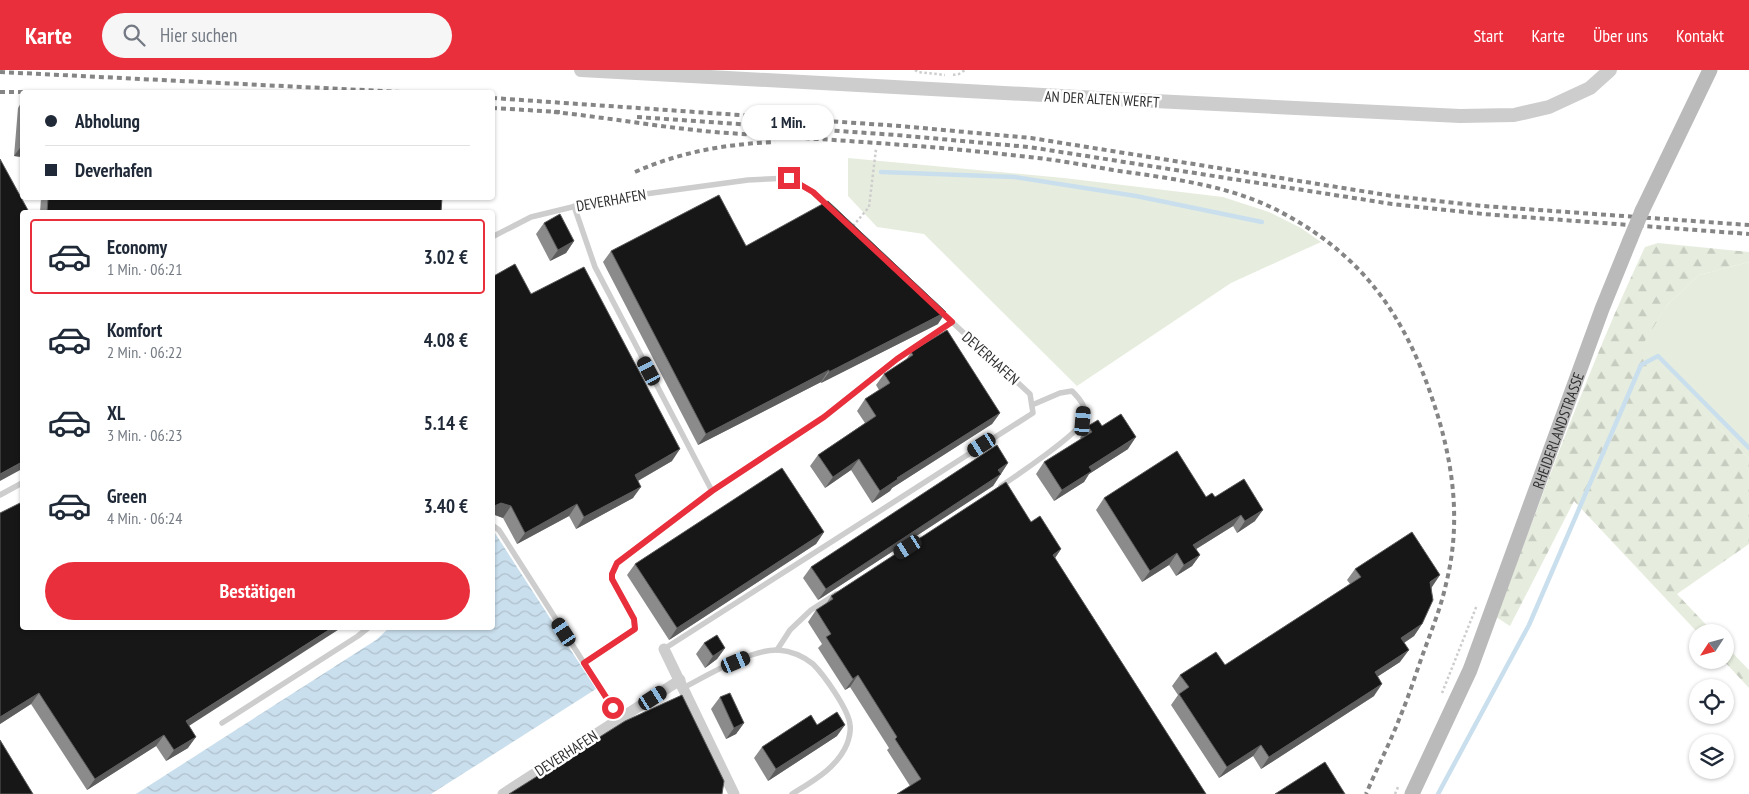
<!DOCTYPE html>
<html lang="de">
<head>
<meta charset="utf-8">
<style>
  body { margin:0; font-family:"PT Sans Narrow",sans-serif; background:#f6f6f7; color:#1f2937; height:100vh; display:flex; flex-direction:column; font-size:19px; white-space:nowrap }
  * { box-sizing:border-box; margin:0 }
  p { font-size:16px; color:#747a83 }
  .icon { flex:none; width:28px; height:28px; fill:none; stroke:currentColor; stroke-width:2; stroke-linecap:round; stroke-linejoin:round }
  .map { position:relative; flex:1; overflow:hidden }
  .details { position:absolute; left:20px; top:140px; width:475px; height:420px; display:flex; flex-direction:column; background:#fff; border-radius:5px; box-shadow:0 1px 4px #0004 }
  .details>* { flex:none }
  .banner { position:absolute; left:20px; top:20px; width:475px; height:110px; border-radius:5px; box-shadow:0 1px 4px #0004; display:grid; align-content:center; height:110px; padding:0 25px; background:#fff }
  .needle { width:32px; rotate:234deg }
  .tools { position:absolute; left:1689px; top:554px; display:grid; gap:10px }
  .tools a { display:grid; place-items:center; width:45px; height:45px; border-radius:50%; background:#fff; box-shadow:0 1px 4px #0004; font-size:25px }
  .end { position:absolute; width:22px; height:22px; margin:-11px; border:6px solid #ea2f3c; background:#fff; box-shadow:0 0 0 2px #fff }
  .from { border-radius:50% }
  .bubble { position:absolute; height:35px; border-radius:18px; background:#fff; box-shadow:0 1px 4px #0004; font-size:16px; font-weight:600; line-height:35px; text-align:center }
  .car { position:absolute; width:15px; height:30px; margin:-15px -8px; border-radius:6px; box-shadow:0 0 4px 1px #0007; background:linear-gradient(#222 24%,#8ab4d8 0 40%,#222 0 76%,#8ab4d8 0 86%,#222 0) }
  .banner b { display:flex; align-items:center; gap:18px; height:48px; font-size:19px }
  .banner b+b { border-top:1px solid #e0e1e3 }
  .banner i { width:12px; height:12px; background:#1f2937 }
  ul { padding:9px 0 0; list-style:none }
  li { display:flex; align-items:center; gap:15px; height:75px; margin:0 10px 8px; padding:0 15px; border:2px solid transparent; border-radius:5px }
  li div { flex:1 }
  li b { display:block; font-size:19px }
  li em { font-style:normal; font-weight:600 }
  li.selected { border-color:#ea2f3c }
  li>.icon { width:45px; height:45px; stroke-width:1.5 }
  .primary-button { display:flex; gap:10px; margin-top:auto; padding:10px 25px }
  .primary-button a { flex:1; height:58px; border-radius:30px; background:#ea2f3c; color:#fff; font-size:20px; font-weight:600; line-height:58px; text-align:center }
  header { display:flex; align-items:center; gap:30px; box-sizing:border-box; height:70px; padding:0 25px; background:#ea2f3c; color:#fff }
  header strong { font-size:24px }
  nav { display:flex; gap:28px; margin-inline-start:auto; font-size:18px }
  .search { width:350px; height:45px; background:#f6f6f7; display:flex; align-items:center; gap:12px; box-sizing:border-box; padding:0 18px; border-radius:28px; color:#747a83; font-size:19px }
  .map>svg:first-child { display:block }
  .grass { fill:#e6edde }
  .forest { fill:url(#forest-firs) }
  .water { fill:url(#water-waves) }
  .lines { fill:none; stroke-linecap:round; stroke-linejoin:round }
  .stream { stroke:#cadfed; stroke-width:4.5 }
  .path { stroke:#cdcdcd; stroke-width:2.5; stroke-dasharray:2.5 2.5; stroke-linecap:butt }
  .service { stroke:#cdcdcd; stroke-width:5.5 }
  .minor { stroke:#cdcdcd; stroke-width:11 }
  .tertiary { stroke:#cdcdcd; stroke-width:14 }
  .secondary { stroke:#bababa; stroke-width:15 }
  .rail { stroke:#858585; stroke-width:4; stroke-dasharray:5 4; stroke-linecap:butt }
  .secondary-bridge { stroke:#bababa; stroke-width:15 }
  .wall { fill:#8b8b8b }
  .shaded-wall { fill:#5d5d5d }
  .building { fill:#171717; stroke:#5d5d5d }
  .route { stroke:#ea2f3c; stroke-width:6 }
  .labels { text-anchor:middle; dominant-baseline:central; stroke-width:5; stroke-linejoin:round; paint-order:stroke }
  .street-label { font-size:15px; fill:#303030; stroke:#fff }
</style>
</head>
<body>
<header>
<strong>Karte</strong>
<div class="search"><svg class="icon" aria-label="search" viewBox="0 0 24 24"><circle cx="10" cy="10" r="6"/><path d="M15 15l6 6"/></svg>Hier suchen</div>
<nav><a>Start</a><a>Karte</a><a>Über uns</a><a>Kontakt</a></nav>
</header>
<div class="map">
<svg width="1749" height="724" viewBox="0 0 1749 724">
  <defs>
    <pattern id="forest-firs" width="22" height="20" patternUnits="userSpaceOnUse" patternTransform="scale(1.25)"><rect width="22" height="20" fill="#e6edde"/><path d="M5 1l3.5 6h-7zM16 11l3.5 6h-7z" fill="#c6ccbf"/></pattern>
    <pattern id="water-waves" width="16" height="10" patternUnits="userSpaceOnUse" patternTransform="scale(1.25)"><rect width="16" height="10" fill="#cadfed"/><path d="M0 5q4-4 8 0t8 0" fill="none" stroke="#aec0cc"/></pattern>
  </defs>
  <rect width="100%" height="100%" fill="#fff"/>
  <g class="grass">
    <polygon points="848,88 1064,108 1223,127 1269,142 1301,158 1321,172 1231,213 1077,316 924,164 877,157 848,126"/>
    <polygon points="1749,192 1749,389 1640,277 1668,234 1699,205"/>
  </g>
  <g class="forest">
    <path d="M1658 173 1749 182V192L1699 205 1668 234 1641 277 1749 389V474L1677 524 1713 562 1698 563 1574 431 1510 556 1496 547C1544 423 1588 297 1645 177Z"/>
    <polygon points="1725,575 1749,600 1749,618 1723,590 1725,590"/>
  </g>
  <polygon class="water" points="493,460 596,619 431,724 136,724 376,570 389,558 492,558"/>
  <g class="lines">
    <g class="stream">
      <polyline points="881,102 1015,107 1136,126 1262,152"/>
      <polyline points="1438,724 1529,555 1641,295 1658,286 1749,378"/>
    </g>
    <g class="path">
      <polyline points="915,0 918,2 945,5"/>
      <polyline points="953,5 959,4 965,0"/>
      <polyline points="853,156 869,137 876,79"/>
      <polyline points="1442,623 1477,535"/>
      <polyline points="1395,724 1398,717"/>
    </g>
    <g class="service">
      <polyline points="574,136 595,197 712,421"/>
      <polyline points="492,167 531,147 601,130 748,110 789,108 813,122 830,138"/>
      <path d="M1001 416C1016 406 1078 364 1083 351 1089 339 1080 329 1072 321L1060 323 1032 335"/>
      <polyline points="0,425 22,413"/>
      <polyline points="492,455 499,460 584,593"/>
      <polyline points="664,579 1033,343 1030,324 939,240"/>
      <polyline points="777,580 790,560 811,540 836,524"/>
      <path d="M683 618C708 605 751 579 778 580 791 581 803 586 813 594 824 605 849 640 850 655 851 660 849 669 847 674 837 698 813 711 792 724"/>
      <polyline points="620,649 584,593 635,559 634,549 612,509 612,504 617,493 712,421 824,347 897,289 952,252"/>
      <polyline points="222,653 358,566 368,558"/>
    </g>
    <g class="minor">
      <polyline points="664,579 734,724"/>
      <polyline points="503,724 680,610"/>
    </g>
    <polyline class="tertiary" points="581,0 1134,30 1460,46 1514,45 1549,37 1590,18 1610,0"/>
    <g class="secondary">
      <polyline points="1642,141 1710,0"/>
      <path id="s1" d="M1412 724 1470 600 1602 239 1630 170"/>
    </g>
    <g class="rail">
      <polyline points="0,2 403,22"/>
      <polyline points="0,22 31,22"/>
      <polyline points="492,28 900,56 1031,68 1393,126 1483,136 1749,155"/>
      <polyline points="492,38 560,42"/>
      <path d="M554 42C612 48 670 59 728 63 829 70 929 75 1029 87 1057 90 1085 95 1113 100 1173 109 1234 115 1288 146 1364 188 1405 247 1432 328 1453 389 1462 451 1446 514 1441 537 1432 559 1424 581 1416 603 1409 626 1400 647 1390 673 1377 698 1366 724"/>
      <polyline points="637,47 896,65 1029,77 1392,134 1483,144 1749,164"/>
      <path d="M635 102C680 82 726 74 775 72"/>
    </g>
    <polyline class="secondary-bridge" points="1630,170 1642,141"/>
  </g>
  <g class="wall">
    <polygon points="22,31 22,87 14,86 18,38"/>
    <polygon points="41,128 442,128 441,142 40,142"/>
    <polygon points="544,153 574,171 566,183 550,191 536,164"/>
    <polygon points="746,176 938,254 821,313 821,312 698,375 603,192 611,181"/>
    <polygon points="531,224 672,391 638,411 633,428 576,459 569,446 517,474 503,448 493,444"/>
    <polygon points="911,282 1000,343 992,354 892,418 890,421 872,433 851,400 825,418 810,396 818,385 865,353 857,341 865,329 879,320 876,315 884,304 906,290"/>
    <polygon points="1088,356 1102,356 1128,379 1089,404 1084,412 1054,431 1036,404 1044,392 1081,369 1080,368"/>
    <polygon points="1008,393 993,416 818,530 803,508 811,497"/>
    <polygon points="1215,427 1255,451 1237,463 1233,456 1196,479 1200,485 1192,496 1176,506 1169,495 1142,512 1096,440 1104,428"/>
    <polygon points="0,443 189,656 188,678 166,691 156,676 87,720 31,634 0,654"/>
    <polygon points="1031,452 1061,479 1055,488 1206,724 910,716 887,680 889,678 850,617 845,620 818,578 822,574 808,552 816,540 826,534 831,526"/>
    <polygon points="824,462 816,474 669,570 627,505 635,494"/>
    <polygon points="1355,499 1432,517 1422,554 1414,566 1404,573 1400,592 1377,607 1374,626 1261,699 1253,686 1219,708 1171,635 1178,625 1172,616 1180,605 1225,595 1350,514 1347,510"/>
    <polygon points="704,573 725,578 717,589 705,598 696,584"/>
    <polygon points="720,627 744,653 736,664 726,669 711,639"/>
    <polygon points="837,666 768,711 754,688 762,677"/>
  </g>
  <g class="shaded-wall">
    <polygon points="22,75 22,87 14,86"/>
    <polygon points="574,171 566,183 550,191 558,180"/>
    <polygon points="946,242 938,254 821,313 829,302"/>
    <polygon points="829,300 821,312 698,375 706,364"/>
    <polygon points="1000,343 992,354 892,418 890,421 872,433 880,421 897,408"/>
    <polygon points="1136,367 1128,379 1089,404 1084,412 1054,431 1062,420 1089,397"/>
    <polygon points="680,379 672,391 627,417 635,405"/>
    <polygon points="859,389 851,400 825,418 833,407"/>
    <polygon points="22,392 22,399 0,411 0,404"/>
    <polygon points="1008,393 993,416 818,530 826,519"/>
    <polygon points="641,417 633,428 576,459 584,447"/>
    <polygon points="501,433 511,436 503,448 492,444 492,437"/>
    <polygon points="577,434 569,446 517,474 525,463"/>
    <polygon points="1263,440 1255,451 1237,463 1245,451"/>
    <polygon points="1241,445 1233,456 1185,486 1193,475"/>
    <polygon points="824,462 816,474 669,570 677,558"/>
    <polygon points="1061,479 1053,491 1053,485"/>
    <polygon points="1177,483 1169,495 1142,512 1150,501"/>
    <polygon points="1200,485 1192,496 1176,506 1184,495"/>
    <polygon points="1440,505 1432,517 1422,523 1430,512"/>
    <polygon points="1422,554 1414,566 1393,580 1401,568"/>
    <polygon points="332,558 341,558 178,663 186,651"/>
    <polygon points="725,578 717,589 705,598 713,586"/>
    <polygon points="1409,580 1400,592 1366,614 1375,602"/>
    <polygon points="858,605 850,617 845,620 853,609"/>
    <polygon points="1382,614 1374,626 1261,699 1269,687"/>
    <polygon points="39,623 31,634 0,654 0,647"/>
    <polygon points="744,653 736,664 726,669 734,658"/>
    <polygon points="845,655 837,666 768,711 776,699"/>
    <polygon points="164,665 156,676 87,720 95,709"/>
    <polygon points="196,667 188,678 166,691 174,680"/>
    <polygon points="1261,675 1253,686 1219,708 1227,697"/>
  </g>
  <g class="building">
    <polygon points="0,89 29,142 22,142 22,392 0,404"/>
    <polygon points="719,125 746,176 828,131 946,242 829,302 829,300 706,364 611,181"/>
    <polygon points="48,128 442,128 441,142 47,142"/>
    <polygon points="560,144 574,171 558,180 544,153"/>
    <polygon points="515,194 531,224 584,197 680,379 635,405 641,417 584,447 577,434 525,463 511,436 501,433 492,437 492,207"/>
    <polygon points="947,260 1000,343 897,408 898,409 880,421 859,389 833,407 818,385 876,346 865,329 890,313 884,304 913,285 911,282"/>
    <polygon points="1121,344 1136,367 1089,397 1092,401 1062,420 1044,392 1092,362 1088,356 1098,350 1102,356"/>
    <polygon points="997,375 1008,393 998,400 1001,404 826,519 811,497"/>
    <polygon points="1177,381 1206,427 1212,423 1215,427 1244,409 1263,440 1245,451 1241,445 1193,475 1200,485 1184,495 1177,483 1150,501 1104,428"/>
    <polygon points="782,398 824,462 677,558 635,494"/>
    <polygon points="1006,412 1031,452 1040,446 1061,479 1053,485 1206,724 897,724 921,709 895,669 897,667 858,605 853,609 826,567 831,564 816,540 833,529 831,526"/>
    <polygon points="22,432 22,558 332,558 186,651 196,667 174,680 164,665 95,709 39,623 0,647 0,443"/>
    <polygon points="1412,462 1440,505 1430,512 1433,530 1422,554 1401,568 1409,580 1375,602 1382,614 1269,687 1261,675 1227,697 1179,624 1189,617 1180,605 1216,582 1225,595 1361,507 1355,499"/>
    <polygon points="717,565 725,578 713,586 704,573"/>
    <polygon points="730,623 744,653 734,658 720,627"/>
    <polygon points="682,625 724,711 722,724 509,724 625,651"/>
    <polygon points="837,642 845,655 776,699 762,677 811,645 817,655"/>
    <polygon points="0,670 33,724 0,724"/>
    <polygon points="1325,692 1345,724 1275,724"/>
  </g>
  <g class="lines">
    <polyline class="route" points="613,638 584,593 635,559 634,549 612,509 612,504 617,493 712,421 824,347 897,289 952,252 813,122 789,108"/>
  </g>
  <g class="labels">
    <g class="street-label">
      <text transform="translate(1102 29) rotate(3)">AN DER ALTEN WERFT</text>
      <text transform="translate(611 130) rotate(-10)">DEVERHAFEN</text>
      <text transform="translate(991 288) rotate(42)">DEVERHAFEN</text>
      <text stroke="none"><textPath href="#s1" startOffset="392">RHEIDERLANDSTRASSE</textPath></text>
      <text transform="translate(566 683) rotate(-33)">DEVERHAFEN</text>
    </g>
  </g>
</svg>
<div class="tools">
<a><svg class="needle" viewBox="-14 -14 28 28"><path d="M0-13l5 13h-10z" fill="#e53935"/><path d="M0 13l5-13h-10z" fill="#747a83"/></svg></a>
<a><svg class="icon" aria-label="locate" viewBox="0 0 24 24"><circle cx="12" cy="12" r="6"/><path d="M12 2v4M12 18v4M2 12h4M18 12h4"/></svg></a>
<a><svg class="icon" aria-label="layers" viewBox="0 0 24 24"><path d="M12 4l9 5-9 5-9-5zM3 14l9 5 9-5"/></svg></a>
</div>
<i class="end from" style="left:613px;top:638px"></i>
<i class="end" style="left:789px;top:108px"></i>
<div class="bubble" style="left:742px;top:35px;width:92px">1 Min.</div>
<i class="car" style="left:649px;top:301px;rotate:332deg"></i>
<i class="car" style="left:1083px;top:351px;rotate:5deg"></i>
<i class="car" style="left:982px;top:375px;rotate:237deg"></i>
<i class="car" style="left:908px;top:477px;rotate:237deg"></i>
<i class="car" style="left:564px;top:562px;rotate:327deg"></i>
<i class="car" style="left:736px;top:592px;rotate:67deg"></i>
<i class="car" style="left:653px;top:628px;rotate:57deg"></i>
<div class="banner">
<b><i class="from"></i>Abholung</b>
<b><i></i>Deverhafen</b>
</div>
<section class="details">
<ul>
<li class="selected"><svg class="icon" aria-label="car" viewBox="0 0 24 24"><path d="M5 17H2v-5l4-1 3-4h7l3 4 3 1v5h-3M9 17h6M6 11h13"/><circle cx="7" cy="17" r="2"/><circle cx="17" cy="17" r="2"/></svg><div><b>Economy</b><p>1 Min. · 06:21</p></div><em>3.02 €</em></li>
<li><svg class="icon" aria-label="car" viewBox="0 0 24 24"><path d="M5 17H2v-5l4-1 3-4h7l3 4 3 1v5h-3M9 17h6M6 11h13"/><circle cx="7" cy="17" r="2"/><circle cx="17" cy="17" r="2"/></svg><div><b>Komfort</b><p>2 Min. · 06:22</p></div><em>4.08 €</em></li>
<li><svg class="icon" aria-label="car" viewBox="0 0 24 24"><path d="M5 17H2v-5l4-1 3-4h7l3 4 3 1v5h-3M9 17h6M6 11h13"/><circle cx="7" cy="17" r="2"/><circle cx="17" cy="17" r="2"/></svg><div><b>XL</b><p>3 Min. · 06:23</p></div><em>5.14 €</em></li>
<li><svg class="icon" aria-label="car" viewBox="0 0 24 24"><path d="M5 17H2v-5l4-1 3-4h7l3 4 3 1v5h-3M9 17h6M6 11h13"/><circle cx="7" cy="17" r="2"/><circle cx="17" cy="17" r="2"/></svg><div><b>Green</b><p>4 Min. · 06:24</p></div><em>3.40 €</em></li>
</ul>
<div class="primary-button"><a>Bestätigen</a></div>
</section>
</div>
</body>
</html>
